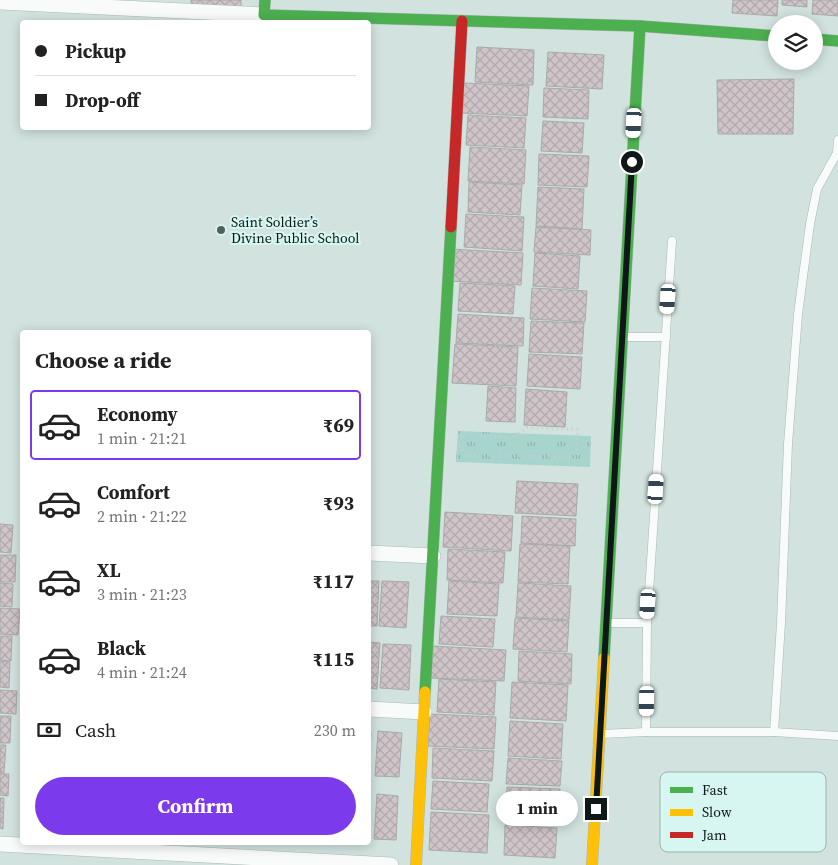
<!DOCTYPE html>
<html lang="en">
<head>
<meta charset="utf-8">
<style>
  body { margin:0; font-family:"Source Serif 4",serif; background:#f6f6f6; color:#222; height:100vh; display:flex; flex-direction:column; font-size:19px; white-space:nowrap }
  * { box-sizing:border-box; margin:0 }
  p { font-size:16px; color:#767676 }
  .icon { flex:none; width:28px; height:28px; fill:none; stroke:currentColor; stroke-width:2; stroke-linecap:round; stroke-linejoin:round }
  .map { position:relative; flex:1; overflow:hidden }
  .panel { position:absolute; left:20px; top:330px; width:351px; height:515px; display:flex; flex-direction:column; background:#fff; border-radius:5px; box-shadow:0 2px 12px #0003 }
  .panel>* { flex:none }
  .top-card { position:absolute; left:20px; top:20px; width:351px; height:110px; border-radius:5px; box-shadow:0 2px 12px #0003; display:grid; align-content:center; height:110px; padding:0 15px; background:#fff }
  .fabs { position:absolute; left:768px; top:15px; display:grid; gap:10px }
  .fabs a { display:grid; place-items:center; width:55px; height:55px; border-radius:50%; background:#fff; box-shadow:0 2px 12px #0003; font-size:25px }
  .end { position:absolute; width:22px; height:22px; margin:-11px; border:6px solid #0e1917; background:#fff; box-shadow:0 0 0 2px #fff }
  .from { border-radius:50% }
  .bubble { position:absolute; height:35px; border-radius:18px; background:#fff; box-shadow:0 2px 12px #0003; font-size:16px; font-weight:700; line-height:35px; text-align:center }
  .car { position:absolute; width:15px; height:30px; margin:-15px -8px; border-radius:6px; box-shadow:0 0 4px 1px #0007; background:linear-gradient(#fff 24%,#345 0 40%,#fff 0 76%,#345 0 86%,#fff 0) }
  .top-card b { display:flex; align-items:center; gap:18px; height:48px; font-size:19px }
  .top-card b+b { border-top:1px solid #e0e0e0 }
  .top-card i { width:12px; height:12px; background:#222 }
  ul { padding:0; list-style:none }
  li { display:flex; align-items:center; gap:15px; height:70px; margin:0 10px 8px; padding:0 5px; border:2px solid transparent; border-radius:5px }
  li div { flex:1 }
  li b { display:block; font-size:19px }
  li em { font-style:normal; font-weight:700 }
  li.active { border-color:#7c3aed }
  li>.icon { width:45px; height:45px; stroke-width:1.5 }
  h2 { padding:0 15px; font-size:22px; line-height:60px }
  .pay { display:flex; align-items:center; gap:12px; height:55px; padding:0 15px; font-size:19px }
  .pay p { margin-inline-start:auto }
  .button { display:flex; gap:10px; margin-top:auto; padding:10px 15px }
  .button a { flex:1; height:58px; border-radius:30px; background:#7c3aed; color:#fff; font-size:20px; font-weight:700; line-height:58px; text-align:center }
  .map>svg:first-child { display:block }
  .park { fill:url(#park-tufts) }
  .building { fill:url(#building-cross-hatch); stroke:#a8aaaa }
  .lines { fill:none; stroke-linecap:round; stroke-linejoin:round }
  .lane-casing { stroke:#aab8b6; stroke-width:9 }
  .street-casing { stroke:#aab8b6; stroke-width:16 }
  .fast-casing { stroke:#aab8b6; stroke-width:12 }
  .slow-casing { stroke:#aab8b6; stroke-width:12 }
  .jam-casing { stroke:#aab8b6; stroke-width:12 }
  .path { stroke:#c9cece; stroke-width:3; stroke-dasharray:1 4; stroke-linecap:butt }
  .lane { stroke:#f8fbfa; stroke-width:8 }
  .street { stroke:#f8fbfa; stroke-width:15 }
  .fast { stroke:#4caf50; stroke-width:11 }
  .slow { stroke:#ffc107; stroke-width:11 }
  .jam { stroke:#c62828; stroke-width:11 }
  .route { stroke:#0e1917; stroke-width:6 }
  .poi-dot { fill:#525f5d; stroke:#d7f6f1; stroke-width:2 }
  .labels { text-anchor:middle; dominant-baseline:central; stroke-width:4; stroke-linejoin:round; paint-order:stroke }
  .poi-label { font-size:14px; fill:#0e1917; stroke:#d7f6f1; text-anchor:start }
  .key { fill:#d7f6f1; stroke:#9bb4b0; stroke-width:1 }
  .key-label { font-size:14px; fill:#0e1917 }
</style>
</head>
<body>
<div class="map">
<svg width="838" height="865" viewBox="0 0 838 865">
  <defs>
    <pattern id="park-tufts" width="24" height="20" patternUnits="userSpaceOnUse" patternTransform="scale(1.25)"><rect width="24" height="20" fill="#a7d5ce"/><path d="M3 7l-1-3M5 7V3M7 7l1-3M15 17l-1-3M17 17v-4M19 17l1-3" fill="none" stroke="#8fb6b0"/></pattern>
    <pattern id="building-cross-hatch" width="8" height="8" patternUnits="userSpaceOnUse" patternTransform="scale(1.25)"><rect width="8" height="8" fill="#cfc5c8"/><path d="M0 0l8 8M0 8l8-8" fill="none" stroke="#b1a9ab"/></pattern>
  </defs>
  <rect width="100%" height="100%" fill="#d1e2df"/>
  <polygon class="park" points="458,431 591,436 590,467 456,462"/>
  <g class="building">
    <polygon points="191,0 241,0 241,7 191,4"/>
    <polygon points="733,0 778,0 777,16 732,13"/>
    <polygon points="782,0 807,0 807,7 782,5"/>
    <polygon points="813,0 838,0 838,16 812,14"/>
    <polygon points="477,47 534,50 533,85 475,82"/>
    <polygon points="548,52 604,55 602,89 546,86"/>
    <polygon points="794,79 793,134 718,134 717,80"/>
    <polygon points="463,83 529,86 527,116 462,113"/>
    <polygon points="544,88 589,90 588,119 543,117"/>
    <polygon points="468,115 526,118 524,148 466,145"/>
    <polygon points="543,121 584,123 582,153 541,151"/>
    <polygon points="470,147 526,150 524,184 468,181"/>
    <polygon points="539,154 589,156 587,187 538,185"/>
    <polygon points="469,182 522,185 520,215 468,212"/>
    <polygon points="538,187 584,189 582,229 536,226"/>
    <polygon points="466,214 524,217 522,251 464,247"/>
    <polygon points="536,227 591,230 590,255 534,252"/>
    <polygon points="451,249 523,253 521,285 449,281"/>
    <polygon points="535,253 580,256 578,289 533,286"/>
    <polygon points="460,283 515,286 513,314 458,311"/>
    <polygon points="532,288 587,291 585,322 530,319"/>
    <polygon points="458,314 524,318 523,346 456,343"/>
    <polygon points="531,321 584,323 582,354 529,352"/>
    <polygon points="455,344 518,347 516,386 452,383"/>
    <polygon points="529,354 582,357 580,389 527,386"/>
    <polygon points="488,386 516,388 515,422 486,421"/>
    <polygon points="526,389 567,392 565,427 524,425"/>
    <polygon points="517,481 578,484 576,516 515,513"/>
    <polygon points="445,512 513,516 511,551 443,547"/>
    <polygon points="522,516 576,519 575,546 521,543"/>
    <polygon points="0,524 13,525 11,553 0,552"/>
    <polygon points="520,544 570,546 568,584 518,582"/>
    <polygon points="448,549 505,552 503,583 447,580"/>
    <polygon points="0,555 16,555 15,582 0,582"/>
    <polygon points="369,581 379,581 377,626 369,626"/>
    <polygon points="382,581 409,582 406,628 379,626"/>
    <polygon points="449,581 499,584 497,616 447,614"/>
    <polygon points="0,583 13,584 12,607 0,606"/>
    <polygon points="518,583 571,586 569,620 516,617"/>
    <polygon points="0,608 20,609 18,635 0,634"/>
    <polygon points="441,616 495,619 493,647 439,644"/>
    <polygon points="515,618 569,621 567,652 513,649"/>
    <polygon points="0,636 12,636 11,661 0,660"/>
    <polygon points="369,642 380,643 377,689 369,688"/>
    <polygon points="383,644 411,645 409,690 380,688"/>
    <polygon points="433,646 506,650 504,681 431,678"/>
    <polygon points="519,651 572,654 571,684 518,681"/>
    <polygon points="0,661 10,662 9,688 0,687"/>
    <polygon points="439,679 496,682 494,715 437,712"/>
    <polygon points="512,682 568,685 566,721 510,718"/>
    <polygon points="0,690 17,691 16,714 0,713"/>
    <polygon points="430,714 496,717 494,749 428,746"/>
    <polygon points="0,716 11,716 10,743 0,743"/>
    <polygon points="510,721 563,724 561,759 508,756"/>
    <polygon points="378,731 402,733 399,777 375,776"/>
    <polygon points="369,732 371,732 369,776"/>
    <polygon points="0,745 6,745 4,773 0,773"/>
    <polygon points="433,748 494,751 492,781 432,778"/>
    <polygon points="508,758 562,761 560,786 506,784"/>
    <polygon points="0,774 9,774 8,796 0,795"/>
    <polygon points="433,781 489,784 487,812 431,809"/>
    <polygon points="507,787 560,789 558,823 505,821"/>
    <polygon points="377,794 398,796 396,840 374,839"/>
    <polygon points="0,798 4,798 3,829 0,828"/>
    <polygon points="431,812 489,815 487,853 429,850"/>
    <polygon points="505,825 557,828 555,858 504,855"/>
  </g>
  <g class="lines">
    <g class="lane-casing">
      <g id="lane">
        <polyline points="625,337 666,337"/>
        <polyline points="608,623 647,623 646,732 774,732 838,736"/>
        <polyline points="647,623 672,241"/>
        <polyline points="774,732 781,623 788,444 798,314 810,224 817,189 837,153 838,140"/>
        <polyline points="601,734 646,732"/>
      </g>
    </g>
    <g class="street-casing">
      <g id="street">
        <polyline points="0,2 264,15"/>
        <polyline points="369,553 433,556"/>
        <polyline points="369,709 424,712"/>
        <polyline points="0,844 391,865"/>
      </g>
    </g>
    <g class="fast-casing">
      <g id="fast">
        <polyline points="265,0 264,15 640,26 776,36"/>
        <polyline points="814,39 838,41"/>
        <polyline points="604,658 640,26"/>
        <polyline points="425,692 451,227"/>
      </g>
    </g>
    <g class="slow-casing">
      <g id="slow">
        <polyline points="416,865 425,692"/>
        <polyline points="592,865 604,658"/>
      </g>
    </g>
    <g class="jam-casing">
      <polyline id="jam" points="451,227 462,21"/>
    </g>
    <polyline class="path" points="459,446 465,455 577,457 577,429 527,428 512,438 463,434 460,438"/>
    <use href="#lane" class="lane"/>
    <use href="#street" class="street"/>
    <use href="#fast" class="fast"/>
    <use href="#slow" class="slow"/>
    <use href="#jam" class="jam"/>
  </g>
  <g class="lines">
    <polyline class="route" points="596,809 632,162"/>
  </g>
  <circle class="poi-dot" cx="221" cy="230" r="5"/>
  <g class="labels">
    <g class="poi-label">
      <text x="231" y="222">Saint Soldier’s<tspan x="231" dy="16">Divine Public School</tspan></text>
    </g>
  </g>
  <rect x="660" y="772" width="166" height="80" rx="8" class="key"/>
  <rect x="670" y="787" width="23" height="6" fill="#4caf50"/>
  <rect x="670" y="809" width="23" height="7" fill="#ffc107"/>
  <rect x="670" y="832" width="23" height="6" fill="#c62828"/>
  <g class="key-label">
    <text x="702" y="795">Fast</text>
    <text x="702" y="817">Slow</text>
    <text x="702" y="840">Jam</text>
  </g>
</svg>
<div class="fabs">
<a><svg class="icon" aria-label="layers" viewBox="0 0 24 24"><path d="M12 4l9 5-9 5-9-5zM3 14l9 5 9-5"/></svg></a>
</div>
<i class="end from" style="left:632px;top:162px"></i>
<i class="end" style="left:596px;top:809px"></i>
<div class="bubble" style="left:496px;top:791px;width:82px">1 min</div>
<i class="car" style="left:634px;top:123px;rotate:183deg"></i>
<i class="car" style="left:668px;top:299px;rotate:184deg"></i>
<i class="car" style="left:656px;top:489px;rotate:4deg"></i>
<i class="car" style="left:648px;top:604px;rotate:184deg"></i>
<i class="car" style="left:647px;top:701px;rotate:181deg"></i>
<div class="top-card">
<b><i class="from"></i>Pickup</b>
<b><i></i>Drop-off</b>
</div>
<section class="panel">
<h2>Choose a ride</h2>
<ul>
<li class="active"><svg class="icon" aria-label="car" viewBox="0 0 24 24"><path d="M5 17H2v-5l4-1 3-4h7l3 4 3 1v5h-3M9 17h6M6 11h13"/><circle cx="7" cy="17" r="2"/><circle cx="17" cy="17" r="2"/></svg><div><b>Economy</b><p>1 min · 21:21</p></div><em>₹69</em></li>
<li><svg class="icon" aria-label="car" viewBox="0 0 24 24"><path d="M5 17H2v-5l4-1 3-4h7l3 4 3 1v5h-3M9 17h6M6 11h13"/><circle cx="7" cy="17" r="2"/><circle cx="17" cy="17" r="2"/></svg><div><b>Comfort</b><p>2 min · 21:22</p></div><em>₹93</em></li>
<li><svg class="icon" aria-label="car" viewBox="0 0 24 24"><path d="M5 17H2v-5l4-1 3-4h7l3 4 3 1v5h-3M9 17h6M6 11h13"/><circle cx="7" cy="17" r="2"/><circle cx="17" cy="17" r="2"/></svg><div><b>XL</b><p>3 min · 21:23</p></div><em>₹117</em></li>
<li><svg class="icon" aria-label="car" viewBox="0 0 24 24"><path d="M5 17H2v-5l4-1 3-4h7l3 4 3 1v5h-3M9 17h6M6 11h13"/><circle cx="7" cy="17" r="2"/><circle cx="17" cy="17" r="2"/></svg><div><b>Black</b><p>4 min · 21:24</p></div><em>₹115</em></li>
</ul>
<div class="pay"><svg class="icon" aria-label="cash" viewBox="0 0 24 24"><path d="M3 7h18v10H3z"/><circle cx="12" cy="12" r="2"/></svg>Cash<p>230 m</p></div>
<div class="button"><a>Confirm</a></div>
</section>
</div>
</body>
</html>
